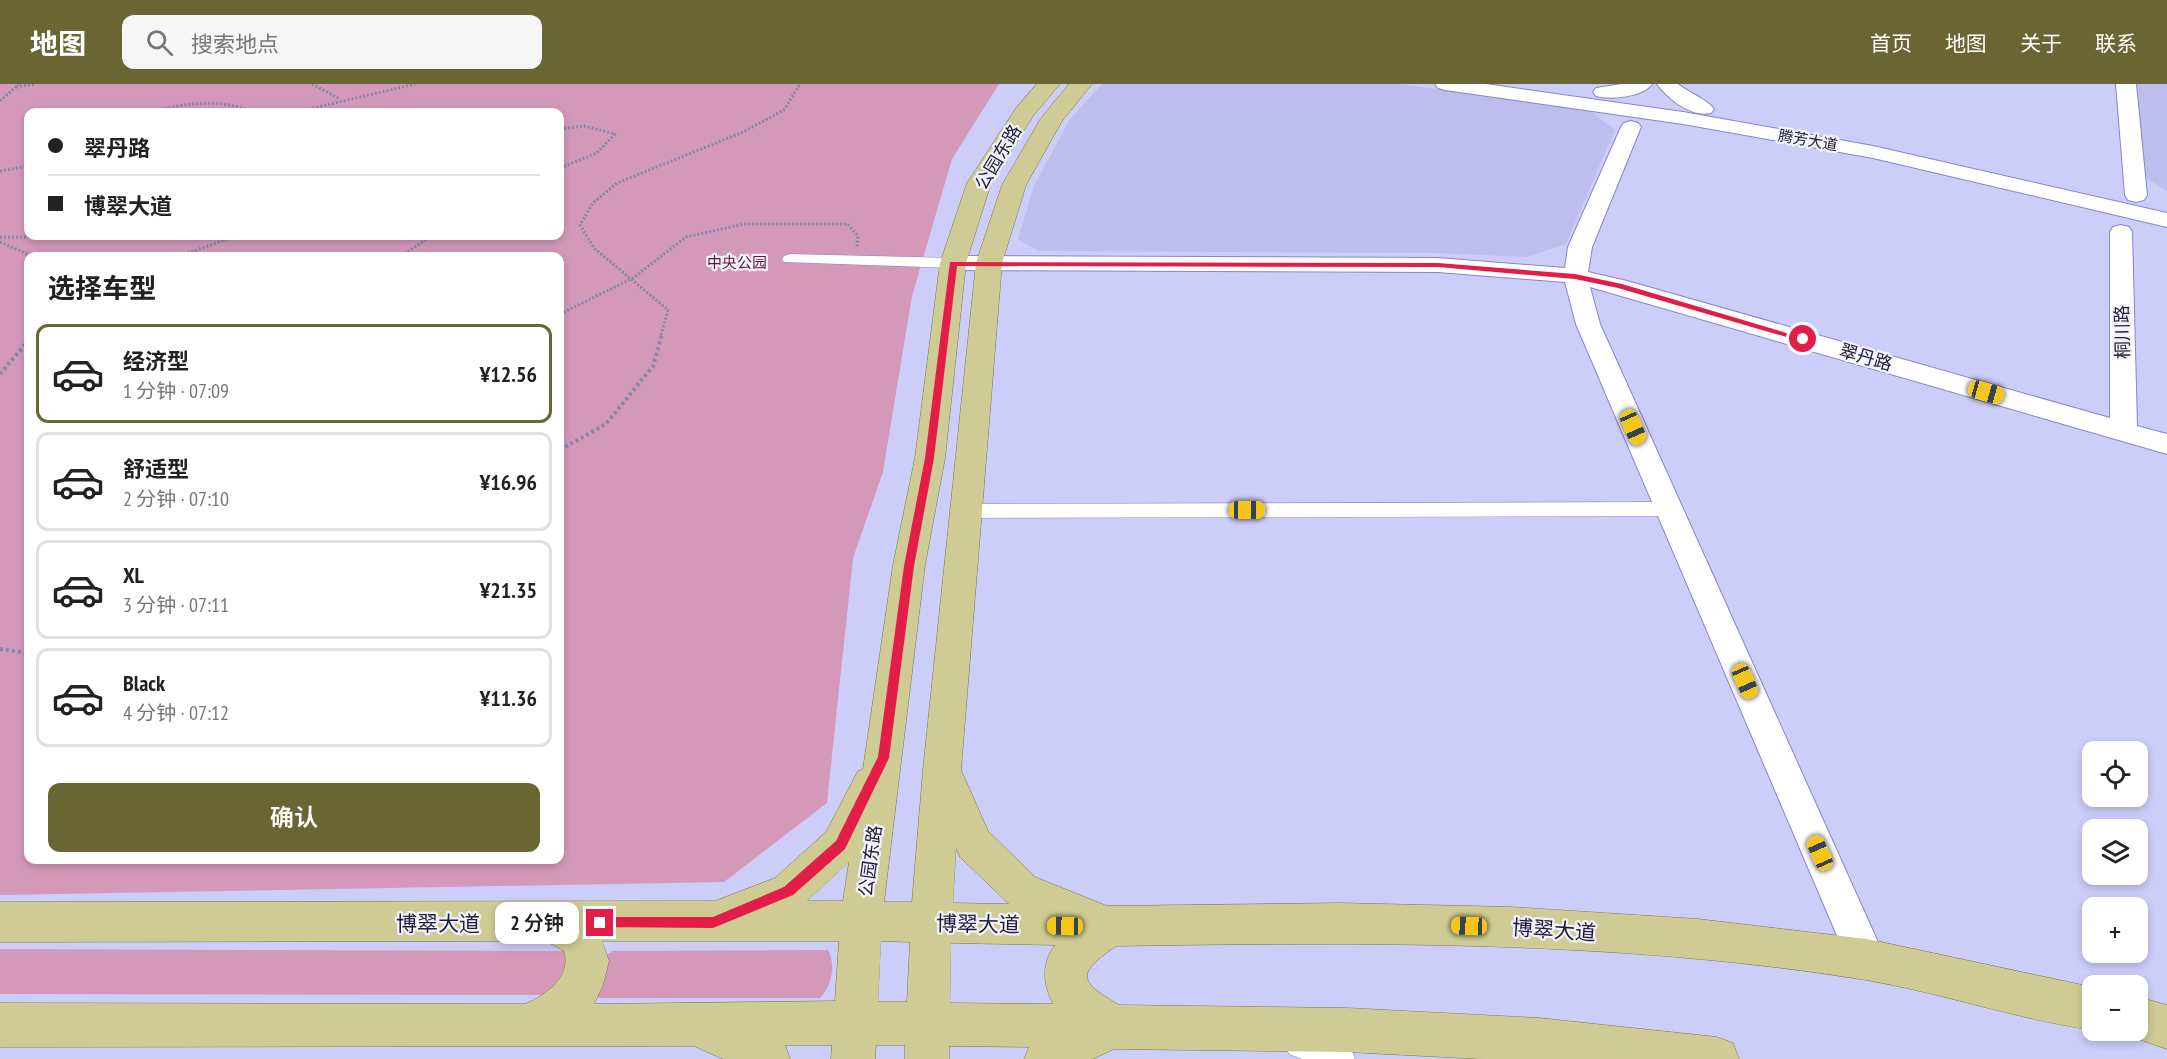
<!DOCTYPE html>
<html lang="zh">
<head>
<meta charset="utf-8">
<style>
  body { margin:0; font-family:"PT Sans Narrow","Noto Sans SC",sans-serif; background:#f6f6f6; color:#222; height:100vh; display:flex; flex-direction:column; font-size:22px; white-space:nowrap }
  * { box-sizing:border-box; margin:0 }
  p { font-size:20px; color:#767676 }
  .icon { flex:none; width:33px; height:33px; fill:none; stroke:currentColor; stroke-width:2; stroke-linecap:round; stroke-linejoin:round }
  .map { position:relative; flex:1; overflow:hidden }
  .panel { position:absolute; left:24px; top:168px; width:540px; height:612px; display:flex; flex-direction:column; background:#fff; border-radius:12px; box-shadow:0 3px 9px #0003 }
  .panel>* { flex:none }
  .guide { position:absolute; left:24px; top:24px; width:540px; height:132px; border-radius:12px; box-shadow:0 3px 9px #0003; display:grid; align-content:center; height:132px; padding:0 24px; background:#fff }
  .tools { position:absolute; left:2082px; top:657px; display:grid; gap:12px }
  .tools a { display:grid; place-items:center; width:66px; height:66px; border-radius:12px; background:#fff; box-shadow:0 3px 9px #0003; font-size:30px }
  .end { position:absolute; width:27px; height:27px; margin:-14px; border:8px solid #e11d48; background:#fff; box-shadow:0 0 0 3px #fff }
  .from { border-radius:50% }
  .bubble { position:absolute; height:42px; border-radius:12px; background:#fff; box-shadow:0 3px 9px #0003; font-size:20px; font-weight:600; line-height:42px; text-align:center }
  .car { position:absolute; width:18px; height:36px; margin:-18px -9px; border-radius:8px; box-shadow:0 0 4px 2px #0007; background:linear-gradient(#f5c518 24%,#345 0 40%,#f5c518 0 76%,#345 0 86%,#f5c518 0) }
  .guide b { display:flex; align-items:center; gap:21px; height:57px; font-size:22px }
  .guide b+b { border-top:2px solid #e0e0e0 }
  .guide i { width:15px; height:15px; background:#222 }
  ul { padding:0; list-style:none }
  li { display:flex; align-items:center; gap:18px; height:99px; margin:0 12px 9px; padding:0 12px; border:3px solid #e0e0e0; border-radius:12px }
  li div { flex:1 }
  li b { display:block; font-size:22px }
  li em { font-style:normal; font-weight:600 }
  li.current { border-color:#696633 }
  li>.icon { width:54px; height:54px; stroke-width:1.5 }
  h2 { padding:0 24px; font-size:27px; line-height:72px }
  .primary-button { display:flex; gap:12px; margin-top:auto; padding:12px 24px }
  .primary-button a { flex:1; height:69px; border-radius:12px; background:#696633; color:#fff; font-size:24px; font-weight:600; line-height:69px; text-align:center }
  header { display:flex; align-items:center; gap:36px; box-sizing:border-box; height:84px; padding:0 30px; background:#696633; color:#fff }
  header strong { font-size:28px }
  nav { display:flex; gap:33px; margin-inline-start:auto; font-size:21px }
  .search { width:420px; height:54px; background:#f6f6f6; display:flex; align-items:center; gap:15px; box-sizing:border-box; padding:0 21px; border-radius:12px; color:#767676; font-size:22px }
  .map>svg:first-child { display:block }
  .built { fill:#bebdee }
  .green { fill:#d499b9; fill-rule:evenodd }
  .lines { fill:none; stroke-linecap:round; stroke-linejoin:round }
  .street-casing { stroke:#8784ca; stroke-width:1 }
  .secondary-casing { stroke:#8784ca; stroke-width:2 }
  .primary-casing { stroke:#7c7845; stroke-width:1 }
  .path-far1 { stroke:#8685ab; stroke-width:3; stroke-dasharray:2 2; stroke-linecap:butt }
  .path { stroke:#8685ab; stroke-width:4; stroke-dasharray:3 3; stroke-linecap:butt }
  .street { fill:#fff; fill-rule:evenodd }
  .secondary { fill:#fff; fill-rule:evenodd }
  .primary { fill:#cfcb94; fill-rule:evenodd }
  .route { fill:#e11d48 }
  .labels { text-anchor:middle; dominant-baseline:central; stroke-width:4.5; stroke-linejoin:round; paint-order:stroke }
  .far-street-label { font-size:15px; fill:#1e1c38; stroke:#f2f2fa }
  .far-park-label { font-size:15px; fill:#5d1343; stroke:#f2f2fa }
  .street-label { font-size:18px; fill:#1e1c38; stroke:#f2f2fa }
  .near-street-label { font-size:21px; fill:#1e1c38; stroke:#f2f2fa }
</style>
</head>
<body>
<header>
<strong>地图</strong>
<div class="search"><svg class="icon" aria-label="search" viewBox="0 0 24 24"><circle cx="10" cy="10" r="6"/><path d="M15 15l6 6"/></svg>搜索地点</div>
<nav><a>首页</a><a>地图</a><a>关于</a><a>联系</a></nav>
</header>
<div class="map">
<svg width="2167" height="975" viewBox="0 0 2167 975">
  <rect width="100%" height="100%" fill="#cdcdfa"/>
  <g class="built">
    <polygon points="1102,0 1398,0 1588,25 1615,46 1566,160 1527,173 1436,169 1038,167 1018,155 1034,102 1070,35"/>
    <polygon points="2137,0 2167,0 2167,107 2146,94"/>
  </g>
  <g class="green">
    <path d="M0 0H999L952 75 912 212 883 388 853 474 827 719 724 798 0 811ZM28 28H560V152H28ZM28 172H560V776H28Z"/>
    <polygon points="0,865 565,867 575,879 552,911 0,910"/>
    <path d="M828 866C836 881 832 902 820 914H599L595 907 604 874 612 867Z"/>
  </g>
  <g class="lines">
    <g class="street-casing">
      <g id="street">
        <polygon points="790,170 953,174 961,179 953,184 784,178 782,175 784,172"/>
        <polygon points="1669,418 1676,420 1679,425 1676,430 1669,432 966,434 959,432 956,427 959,422 966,420"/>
        <polygon points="1299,946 1351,965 1355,975 1302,975 1289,970 1285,960 1289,950"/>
      </g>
    </g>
    <g class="secondary-casing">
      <g id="secondary">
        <polygon points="1435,0 1486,0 1683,28 1873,62 2167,129 2167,143 1873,74 1683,40 1445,6 1438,4"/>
        <path d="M1622 0H1652C1643 13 1611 16 1596 12L1593 8 1596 4Z"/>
        <path d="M1657 0H1678C1689 9 1707 15 1714 25L1711 29C1692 34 1668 15 1657 0Z"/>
        <polygon points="2116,0 2136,0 2147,111 2144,116 2136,118 2128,116 2125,111"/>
        <polygon points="1631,37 1638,39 1641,43 1592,163 1588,188 1627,197 2110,334 2110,148 2113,143 2121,141 2129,143 2132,148 2137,342 2167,350 2167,370 1590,203 1600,240 1886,876 1881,889 1867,895 1853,889 1576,240 1565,198 1438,188 953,186 945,184 941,179 945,174 953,172 1438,174 1565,184 1568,163 1621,43 1624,39"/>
      </g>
    </g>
    <g class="primary-casing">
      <g id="primary">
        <path d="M1037 0H1060L1033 32 991 99 966 179 945 374 925 481 884 818H912L923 686 976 179 1002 101 1041 34 1069 0H1092L1062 37 1026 101 1002 179 961 686 988 747 1035 793 1107 822 1340 819 1511 823 1698 835 1867 855 2092 903V946C2016 935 1942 909 1866 896 1618 856 1366 858 1116 862 1076 890 1078 897 1119 921L1347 924 1539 934 1717 953 1733 959 1739 975H1482L1347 968 1114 965 1093 975H1024L1029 963 949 962V975H905V961H876L875 975H831L832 961H785L790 975H723L694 962 0 963V919L525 920C546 911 572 893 564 867L546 857 0 858V818L715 817 775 794 826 748 858 687 863 685 893 481 915 374 940 179 967 99 1016 24ZM956 764 960 773 1009 820 953 819ZM849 778 843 817H807ZM602 857H839L835 917 594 920 603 901 609 877ZM881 857 910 858 907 918H878ZM951 859 1055 861C1041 879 1043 900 1053 920L950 919Z"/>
        <polygon points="2138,913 2167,921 2167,965 2123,950 2121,946 2138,946"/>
      </g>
    </g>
    <g class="path-far1">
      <polyline points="312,0 340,15"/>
      <polyline points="16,3 36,0"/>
      <polyline points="0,17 19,0"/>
      <path d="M149 28C185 20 218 13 253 28"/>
      <polyline points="297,28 415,0"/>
      <polyline points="560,45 584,42 615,50 597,69 560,84"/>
      <polyline points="0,87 28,82"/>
      <polyline points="0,153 236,152"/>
      <polyline points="0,158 32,172"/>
      <polyline points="180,172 227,155"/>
      <polyline points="401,172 431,152"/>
      <polyline points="560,230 633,194 686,153 744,140 848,140 858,152 857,163"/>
      <polyline points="661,251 668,226 594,164 580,141 593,119 617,99 741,49 784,26 800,0"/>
    </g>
    <g class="path">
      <polyline points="0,290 28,257"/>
      <polyline points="560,366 606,340 653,282 662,250"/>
      <polyline points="0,565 28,569"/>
    </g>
    <use href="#street" class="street"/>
    <use href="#secondary" class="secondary"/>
    <use href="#primary" class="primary"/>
  </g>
  <polygon class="route" points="950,178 1438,179 1575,190 1622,200 1807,255 1800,257 1618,204 1575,195 1438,183 957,182 934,374 914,482 889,674 845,765 793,811 713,844 596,843 596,835 600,833 713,833 784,803 836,757 878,673 904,482 925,374"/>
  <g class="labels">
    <g class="far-street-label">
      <text transform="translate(1808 56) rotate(10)">腾芳大道</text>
    </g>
    <g class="far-park-label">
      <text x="737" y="178">中央公园</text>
    </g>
    <g class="street-label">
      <text transform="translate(998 73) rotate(-59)">公园东路</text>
      <text transform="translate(2122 248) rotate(-91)">桐川路</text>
      <text transform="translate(1866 273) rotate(16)">翠丹路</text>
      <text transform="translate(870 777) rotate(-82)">公园东路</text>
    </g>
    <g class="near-street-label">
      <text x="438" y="839">博翠大道</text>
      <text transform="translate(978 840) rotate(1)">博翠大道</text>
      <text transform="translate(1554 846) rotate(4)">博翠大道</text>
    </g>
  </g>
</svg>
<div class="tools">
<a><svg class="icon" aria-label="locate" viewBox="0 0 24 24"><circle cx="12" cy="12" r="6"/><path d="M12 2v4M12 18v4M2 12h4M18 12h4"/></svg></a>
<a><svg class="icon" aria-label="layers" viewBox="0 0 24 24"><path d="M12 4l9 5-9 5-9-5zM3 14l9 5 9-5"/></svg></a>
<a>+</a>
<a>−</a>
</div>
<i class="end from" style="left:1803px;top:255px"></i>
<i class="end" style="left:600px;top:839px"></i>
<div class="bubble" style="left:495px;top:818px;width:84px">2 分钟</div>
<i class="car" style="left:1986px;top:308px;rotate:106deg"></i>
<i class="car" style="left:1633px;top:343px;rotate:156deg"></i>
<i class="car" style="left:1247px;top:426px;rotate:90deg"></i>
<i class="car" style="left:1745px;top:597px;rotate:156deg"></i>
<i class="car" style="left:1820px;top:769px;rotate:336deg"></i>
<i class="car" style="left:1065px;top:842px;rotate:271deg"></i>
<i class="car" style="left:1469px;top:842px;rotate:272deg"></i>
<div class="guide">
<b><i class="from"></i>翠丹路</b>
<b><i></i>博翠大道</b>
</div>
<section class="panel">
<h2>选择车型</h2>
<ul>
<li class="current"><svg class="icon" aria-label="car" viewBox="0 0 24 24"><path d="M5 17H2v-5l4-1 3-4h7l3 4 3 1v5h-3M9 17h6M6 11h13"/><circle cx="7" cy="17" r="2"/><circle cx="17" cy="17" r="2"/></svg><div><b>经济型</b><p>1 分钟 · 07:09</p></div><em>¥12.56</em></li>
<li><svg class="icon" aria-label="car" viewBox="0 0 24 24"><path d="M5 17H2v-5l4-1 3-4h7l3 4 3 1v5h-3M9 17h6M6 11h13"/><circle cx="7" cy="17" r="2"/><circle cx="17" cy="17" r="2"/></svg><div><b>舒适型</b><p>2 分钟 · 07:10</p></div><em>¥16.96</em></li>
<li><svg class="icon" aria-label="car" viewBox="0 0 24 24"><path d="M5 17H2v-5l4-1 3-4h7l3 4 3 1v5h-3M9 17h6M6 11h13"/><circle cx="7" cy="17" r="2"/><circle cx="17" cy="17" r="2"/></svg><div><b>XL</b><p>3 分钟 · 07:11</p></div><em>¥21.35</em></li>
<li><svg class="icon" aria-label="car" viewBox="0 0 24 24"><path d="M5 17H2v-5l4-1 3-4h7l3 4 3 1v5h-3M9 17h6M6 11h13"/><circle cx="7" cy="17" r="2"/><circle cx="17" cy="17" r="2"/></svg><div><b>Black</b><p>4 分钟 · 07:12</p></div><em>¥11.36</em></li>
</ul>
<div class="primary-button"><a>确认</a></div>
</section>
</div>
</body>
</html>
